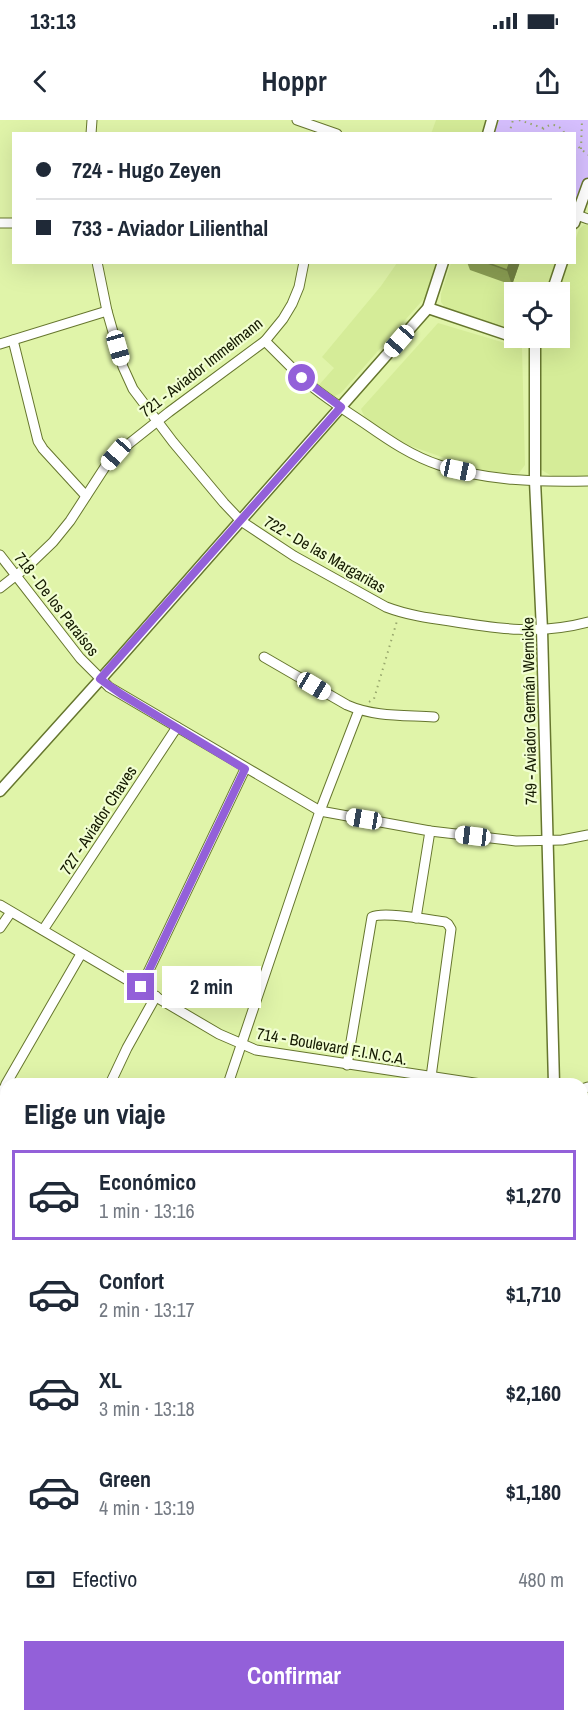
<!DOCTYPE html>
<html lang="es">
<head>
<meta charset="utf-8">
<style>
  body { margin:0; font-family:"Archivo Narrow",sans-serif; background:#f2f2f3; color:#1f2937; height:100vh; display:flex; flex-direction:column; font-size:22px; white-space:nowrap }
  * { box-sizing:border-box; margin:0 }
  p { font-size:20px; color:#747a83 }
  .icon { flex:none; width:33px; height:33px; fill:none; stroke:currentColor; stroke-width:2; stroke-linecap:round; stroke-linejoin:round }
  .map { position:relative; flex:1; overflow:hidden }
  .drawer { position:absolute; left:0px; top:958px; width:588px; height:644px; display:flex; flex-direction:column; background:#fff; border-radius:18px 18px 0 0; box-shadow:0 6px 24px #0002 }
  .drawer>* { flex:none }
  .guide { position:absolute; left:12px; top:12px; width:564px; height:132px; border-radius:0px; box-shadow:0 6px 24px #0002; display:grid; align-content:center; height:132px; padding:0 24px; background:#fff }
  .buttons { position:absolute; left:504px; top:162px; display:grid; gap:12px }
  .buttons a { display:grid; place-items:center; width:66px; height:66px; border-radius:0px; background:#fff; box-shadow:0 6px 24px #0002; font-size:30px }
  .end { position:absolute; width:27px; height:27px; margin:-14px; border:8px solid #9360d9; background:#fff; box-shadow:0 0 0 3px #fff }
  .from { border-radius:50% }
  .bubble { position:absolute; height:42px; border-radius:0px; background:#fff; box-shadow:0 6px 24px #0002; font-size:20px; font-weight:700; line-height:42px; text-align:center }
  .car { position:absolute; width:18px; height:36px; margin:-18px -9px; border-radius:8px; box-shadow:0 0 4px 2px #0007; background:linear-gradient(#fff 24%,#345 0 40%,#fff 0 76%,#345 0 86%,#fff 0) }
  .guide b { display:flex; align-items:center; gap:21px; height:57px; font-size:22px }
  .guide b+b { border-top:2px solid #e0e1e3 }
  .guide i { width:15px; height:15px; background:#1f2937 }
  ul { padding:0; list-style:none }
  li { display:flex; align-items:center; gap:18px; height:90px; margin:0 12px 9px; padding:0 12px; border:3px solid transparent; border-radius:0px }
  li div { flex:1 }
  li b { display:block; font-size:22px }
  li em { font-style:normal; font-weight:700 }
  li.current { border-color:#9360d9 }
  li>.icon { width:54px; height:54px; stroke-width:1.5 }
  h2 { padding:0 24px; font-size:27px; line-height:72px }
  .pay { display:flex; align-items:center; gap:15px; height:66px; padding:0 24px; font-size:22px }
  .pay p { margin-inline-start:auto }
  .action { display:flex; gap:12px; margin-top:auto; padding:12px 24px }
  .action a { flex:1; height:69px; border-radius:0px; background:#9360d9; color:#fff; font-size:24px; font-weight:700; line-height:69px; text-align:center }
  .status { display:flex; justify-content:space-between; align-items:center; height:42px; padding:0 30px; background:#fff; direction:ltr }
  .status svg { height:16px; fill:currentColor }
  header { display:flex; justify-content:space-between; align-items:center; height:78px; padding:0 24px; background:#fff; font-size:27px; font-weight:700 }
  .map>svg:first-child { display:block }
  .built { fill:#d5ec98 }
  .green { fill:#d6bffe }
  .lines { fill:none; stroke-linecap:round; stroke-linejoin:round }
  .minor-casing { stroke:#66762e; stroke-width:11 }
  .tertiary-casing { stroke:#66762e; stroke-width:13 }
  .path { stroke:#98a76d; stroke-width:2; stroke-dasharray:1.5 4.5; stroke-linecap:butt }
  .minor { stroke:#fff; stroke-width:9 }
  .tertiary { stroke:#fff; stroke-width:10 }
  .wall { fill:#8a9d52 }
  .shaded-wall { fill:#717f42 }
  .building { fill:#a1b65f; stroke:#717f42; stroke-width:1.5 }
  .route { stroke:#9360d9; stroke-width:8 }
  .labels { text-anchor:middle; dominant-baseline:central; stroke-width:4.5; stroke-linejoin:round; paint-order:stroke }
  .street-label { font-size:16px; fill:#141a00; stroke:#f1fed1 }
</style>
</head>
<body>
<div class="status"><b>13:13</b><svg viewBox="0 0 49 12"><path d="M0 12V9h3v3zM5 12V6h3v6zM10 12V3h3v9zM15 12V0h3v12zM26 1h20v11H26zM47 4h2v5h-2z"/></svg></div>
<header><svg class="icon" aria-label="back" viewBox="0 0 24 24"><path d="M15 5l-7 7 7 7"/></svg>Hoppr<svg class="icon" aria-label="share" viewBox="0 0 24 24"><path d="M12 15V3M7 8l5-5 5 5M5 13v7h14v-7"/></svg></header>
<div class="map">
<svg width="588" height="1601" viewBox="0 0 588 1601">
  <rect width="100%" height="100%" fill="#e0f4a9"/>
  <g class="built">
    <polygon points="436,0 488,0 484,13 431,14"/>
    <polygon points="584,105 588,105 588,356 556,357 550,355 540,349 539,229 540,218 560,218 560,172 556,172 567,143 574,142 575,121 579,109"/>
    <polygon points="397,143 439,143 428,174 341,273 333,277 319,265 334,248 322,237 381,166"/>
    <polygon points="451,143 556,143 545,172 514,172 514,212 446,189 441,182 441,174"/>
    <polygon points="438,203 522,228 525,345 519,353 510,354 476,349 405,324 365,298 361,289"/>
    <polygon points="0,1518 6,1520 6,1586 0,1600"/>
    <polygon points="21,1596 89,1596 88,1601 20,1601"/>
  </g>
  <polygon class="green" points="499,0 588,0 588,64 575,99 574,14 494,14"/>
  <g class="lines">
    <g class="minor-casing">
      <g id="minor">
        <polyline points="297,0 337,14"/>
        <polyline points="91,14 92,0"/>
        <polyline points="577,95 588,99"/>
        <polyline points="0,103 14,103"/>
        <path d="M97 142 107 191 123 247 133 269 173 322 224 383 241 401 294 436 386 487C407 495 428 498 450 501 498 509 540 515 588 502"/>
        <polyline points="13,220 38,321 43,329 86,376"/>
        <path d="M265 221C277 233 289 245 301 257 320 275 345 290 367 305 390 321 412 336 439 345 486 361 538 362 588 361"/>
        <polyline points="0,224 107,191"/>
        <polyline points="0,435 80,538 109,567 320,691 430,711 516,721 562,720 588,715"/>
        <polyline points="0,468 28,446 53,422 70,401 105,347 116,334 169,292 265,221 283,199 292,184 299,167 304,142"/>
        <path d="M264 537 347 585C374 597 405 595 434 597"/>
        <polyline points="0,785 219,914 256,930 481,964"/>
        <polyline points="416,798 430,711"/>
        <polyline points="0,808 11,792"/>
        <polyline points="43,810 177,607"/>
        <polyline points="141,867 245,649"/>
        <path d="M347 945 372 797C383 791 430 800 445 802L448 804 451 809 431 957"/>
        <polyline points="6,964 81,834"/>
        <polyline points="110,964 127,928 156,876"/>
        <polyline points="228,964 320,691 359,590"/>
        <polyline points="582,969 588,967"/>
        <polyline points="0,975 6,965"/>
        <polyline points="0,1065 6,1069"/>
        <polyline points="0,1083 6,1075"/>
        <polyline points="582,1209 588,1208"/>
        <polyline points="0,1228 6,1222"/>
        <polyline points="0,1311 6,1308"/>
        <polyline points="2,1398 6,1398"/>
        <polyline points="0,1486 6,1493"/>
        <polyline points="582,1507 588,1506"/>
        <polyline points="13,1601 14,1596"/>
        <polyline points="208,1601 209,1596"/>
        <polyline points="303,1601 303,1596"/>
        <polyline points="395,1601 396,1596"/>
      </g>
    </g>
    <g class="tertiary-casing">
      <g id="tertiary">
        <polyline points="488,14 492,0"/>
        <polyline points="574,103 588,64"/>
        <polyline points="552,172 562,142"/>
        <polyline points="428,188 514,217"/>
        <polyline points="537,218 535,224 535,361 542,510 554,964"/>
        <polyline points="0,671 116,542 428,188 443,142"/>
        <polyline points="565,1596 565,1601"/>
      </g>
    </g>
    <g class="path">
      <polyline points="519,0 543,8"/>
      <polyline points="509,14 513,0"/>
      <path d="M539 14C546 2 559 2 565 14"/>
      <polyline points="574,23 588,35"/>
      <polyline points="581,29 582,0"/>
      <polyline points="369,582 374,579 397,501"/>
    </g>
    <use href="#minor" class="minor"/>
    <use href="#tertiary" class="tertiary"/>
  </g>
  <polygon class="wall" points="467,142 520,142 512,165 470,150"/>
  <polygon class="shaded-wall" points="510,142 520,142 512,165 507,150"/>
  <polygon class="building" points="485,142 510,142 507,150"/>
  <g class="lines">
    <polyline class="route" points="141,867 245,649 121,574 100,559 341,287 302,258"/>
  </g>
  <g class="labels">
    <g class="street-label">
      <text transform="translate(201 247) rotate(-38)">721 - Aviador Immelmann</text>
      <text transform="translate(325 434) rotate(30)">722 - De las Margaritas</text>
      <text transform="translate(57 484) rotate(52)">718 - De los Paraísos</text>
      <text transform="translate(529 591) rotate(-91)">749 - Aviador Germán Wernicke</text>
      <text transform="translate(98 700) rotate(-57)">727 - Aviador Chaves</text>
      <text transform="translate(332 926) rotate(10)">714 - Boulevard F.I.N.C.A.</text>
    </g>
  </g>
</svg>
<div class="buttons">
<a><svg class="icon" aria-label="locate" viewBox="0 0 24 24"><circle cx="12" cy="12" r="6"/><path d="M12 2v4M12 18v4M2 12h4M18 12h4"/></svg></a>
</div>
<i class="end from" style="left:302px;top:258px"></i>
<i class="end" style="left:141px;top:867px"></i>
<div class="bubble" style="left:162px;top:846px;width:99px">2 min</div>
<i class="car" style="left:399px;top:221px;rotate:221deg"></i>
<i class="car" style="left:118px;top:228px;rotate:164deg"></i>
<i class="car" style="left:116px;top:334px;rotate:221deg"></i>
<i class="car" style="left:458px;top:350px;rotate:102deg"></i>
<i class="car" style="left:314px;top:566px;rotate:121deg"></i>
<i class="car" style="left:364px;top:699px;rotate:280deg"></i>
<i class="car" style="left:473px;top:716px;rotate:277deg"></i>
<div class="guide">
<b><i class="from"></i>724 - Hugo Zeyen</b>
<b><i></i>733 - Aviador Lilienthal</b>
</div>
<section class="drawer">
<h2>Elige un viaje</h2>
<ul>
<li class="current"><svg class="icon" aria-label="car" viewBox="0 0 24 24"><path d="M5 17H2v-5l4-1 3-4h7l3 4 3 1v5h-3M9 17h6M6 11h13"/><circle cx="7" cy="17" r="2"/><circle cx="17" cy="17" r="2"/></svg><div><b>Económico</b><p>1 min · 13:16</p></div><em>$1,270</em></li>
<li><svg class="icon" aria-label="car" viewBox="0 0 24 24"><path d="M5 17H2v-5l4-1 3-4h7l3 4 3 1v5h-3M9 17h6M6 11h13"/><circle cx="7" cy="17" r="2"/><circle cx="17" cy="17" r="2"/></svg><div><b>Confort</b><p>2 min · 13:17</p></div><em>$1,710</em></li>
<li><svg class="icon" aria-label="car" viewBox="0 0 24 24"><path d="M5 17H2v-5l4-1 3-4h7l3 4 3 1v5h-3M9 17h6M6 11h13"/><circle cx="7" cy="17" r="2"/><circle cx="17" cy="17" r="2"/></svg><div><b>XL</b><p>3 min · 13:18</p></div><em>$2,160</em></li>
<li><svg class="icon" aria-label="car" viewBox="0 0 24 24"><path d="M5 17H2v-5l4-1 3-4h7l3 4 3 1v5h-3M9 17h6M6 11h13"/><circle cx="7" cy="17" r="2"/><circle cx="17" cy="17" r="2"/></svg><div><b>Green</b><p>4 min · 13:19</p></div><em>$1,180</em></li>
</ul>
<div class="pay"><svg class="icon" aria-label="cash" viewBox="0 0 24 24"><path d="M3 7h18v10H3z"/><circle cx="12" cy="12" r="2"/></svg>Efectivo<p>480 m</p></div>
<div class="action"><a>Confirmar</a></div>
</section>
</div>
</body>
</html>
